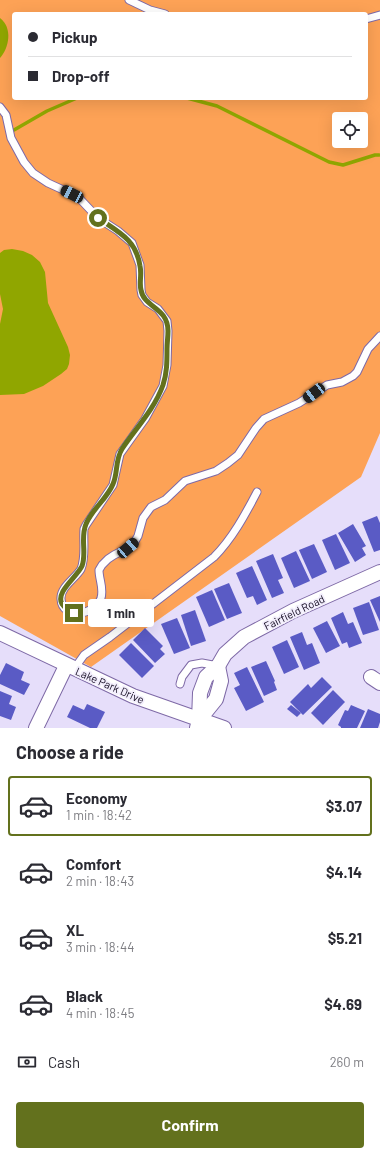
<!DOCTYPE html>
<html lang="en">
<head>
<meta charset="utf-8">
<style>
  body { margin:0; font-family:Barlow,sans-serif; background:#f7f7f7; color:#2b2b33; height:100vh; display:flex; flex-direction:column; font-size:15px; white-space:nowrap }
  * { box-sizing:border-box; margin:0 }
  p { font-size:13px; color:#7c7c81 }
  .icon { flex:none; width:22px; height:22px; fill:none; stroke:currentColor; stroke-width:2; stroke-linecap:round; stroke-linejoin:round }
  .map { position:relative; height:728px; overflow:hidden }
  .details { display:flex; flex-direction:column; background:#fff; flex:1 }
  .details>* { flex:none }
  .top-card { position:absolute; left:12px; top:12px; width:356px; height:88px; border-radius:4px; box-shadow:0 4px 16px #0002; display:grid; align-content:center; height:88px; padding:0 16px; background:#fff }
  .fabs { position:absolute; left:332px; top:112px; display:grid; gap:8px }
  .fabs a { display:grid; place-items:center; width:36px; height:36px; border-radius:4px; background:#fff; box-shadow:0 4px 16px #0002; font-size:20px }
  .end { position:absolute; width:18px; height:18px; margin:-9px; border:5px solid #63711d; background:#fff; box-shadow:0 0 0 2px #fff }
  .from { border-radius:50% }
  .bubble { position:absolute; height:28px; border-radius:4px; background:#fff; box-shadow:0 4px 16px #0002; font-size:13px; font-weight:700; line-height:28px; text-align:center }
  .car { position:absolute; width:12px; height:24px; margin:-12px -6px; border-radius:5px; box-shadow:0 0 3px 1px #0007; background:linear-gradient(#222 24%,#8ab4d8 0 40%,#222 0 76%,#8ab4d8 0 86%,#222 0) }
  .top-card b { display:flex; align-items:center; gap:14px; height:38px; font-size:15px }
  .top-card b+b { border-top:1px solid #e1e1e2 }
  .top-card i { width:10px; height:10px; background:#2b2b33 }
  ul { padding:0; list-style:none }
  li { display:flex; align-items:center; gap:12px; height:60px; margin:0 8px 6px; padding:0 8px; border:2px solid transparent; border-radius:4px }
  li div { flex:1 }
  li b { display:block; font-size:15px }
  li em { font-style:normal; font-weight:700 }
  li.active { border-color:#63711d }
  li>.icon { width:36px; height:36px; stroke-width:1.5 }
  h2 { padding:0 16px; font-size:18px; line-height:48px }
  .pay { display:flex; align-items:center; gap:10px; height:44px; padding:0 16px; font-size:15px }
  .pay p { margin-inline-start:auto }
  .primary-button { display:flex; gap:8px; margin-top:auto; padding:8px 16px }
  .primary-button a { flex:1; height:46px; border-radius:4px; background:#63711d; color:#fff; font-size:16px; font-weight:700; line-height:46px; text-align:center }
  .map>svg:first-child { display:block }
  .green { fill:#fda256; fill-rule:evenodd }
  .water { fill:#90a600 }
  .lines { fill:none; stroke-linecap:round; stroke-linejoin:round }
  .stream { stroke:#90a600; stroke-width:3.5 }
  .building { fill:#5a5bc5 }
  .lane-casing { stroke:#7e69a6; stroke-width:9 }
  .street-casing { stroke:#7e69a6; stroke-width:16 }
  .lane { stroke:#fff; stroke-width:7 }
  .street { stroke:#fff; stroke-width:14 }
  .route { stroke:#63711d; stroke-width:5 }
  .labels { text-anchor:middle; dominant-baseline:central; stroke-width:3.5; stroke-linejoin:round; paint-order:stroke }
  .street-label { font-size:11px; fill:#11091f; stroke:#f2eefc }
</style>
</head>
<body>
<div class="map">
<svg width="380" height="728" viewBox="0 0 380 728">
  <rect width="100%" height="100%" fill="#e6defa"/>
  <path class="green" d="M0 0H380V433L361 477 91 667 0 616ZM14 14H366V98H14ZM339 119H361V141H339Z"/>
  <g class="water">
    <path d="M0 18C13 28 9 48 0 58Z"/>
    <polygon points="12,249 23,251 32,255 40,262 45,272 48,303 68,347 70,355 69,364 67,369 61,374 43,386 24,394 0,395 0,324 3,309 0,294 0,253 4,250"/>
  </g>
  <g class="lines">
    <g class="stream">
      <polyline points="187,98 217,106 329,162 343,165 375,155 379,155"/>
      <polyline points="14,130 47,111 77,98"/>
    </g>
  </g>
  <g class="building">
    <polygon points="377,516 380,523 380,550 374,552 362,522"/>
    <polygon points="353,524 366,546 362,548 366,555 355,562 338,533"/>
    <polygon points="336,534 350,563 335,570 322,540"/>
    <polygon points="314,544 327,572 312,579 299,550"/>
    <polygon points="296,551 310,581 294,588 281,558"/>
    <polygon points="273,554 283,578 278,580 284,593 272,598 256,561"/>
    <polygon points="252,566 267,600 257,605 253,596 247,598 236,573"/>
    <polygon points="229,583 242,613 227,619 214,589"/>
    <polygon points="212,590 225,620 209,627 196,597"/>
    <polygon points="380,596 380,622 370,600"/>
    <polygon points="369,602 379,630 363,635 353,608"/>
    <polygon points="195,610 206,641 191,646 181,615"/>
    <polygon points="343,612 348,624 353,622 362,643 349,648 347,642 342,644 331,618"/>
    <polygon points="177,618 190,648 174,654 161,624"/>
    <polygon points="327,621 340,646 326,653 313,628"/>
    <polygon points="145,628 163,646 160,649 165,654 155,663 133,640"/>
    <polygon points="302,632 307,645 312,643 320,663 304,670 290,637"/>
    <polygon points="287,640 299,667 284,674 272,647"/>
    <polygon points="131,643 154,666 142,678 119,655"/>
    <polygon points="266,661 275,681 274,682 277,690 264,696 251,667"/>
    <polygon points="6,663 24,672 21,680 30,684 24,695 0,684 0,675"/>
    <polygon points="247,667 264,702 246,711 234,688 240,685 234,673"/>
    <polygon points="322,677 332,687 303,715 290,702 308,684 311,688"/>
    <polygon points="333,690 345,702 323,725 311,713"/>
    <polygon points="0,691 12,696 9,704 16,707 11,720 0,716"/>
    <polygon points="87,704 105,712 97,728 90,728 67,717 73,705 84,710"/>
    <polygon points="291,705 301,713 297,717 287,709"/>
    <polygon points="351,705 365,711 357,728 341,728 341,727 338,725 345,710 348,711"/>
    <polygon points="368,709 380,714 380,722 378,728 360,728"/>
  </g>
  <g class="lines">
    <g class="lane-casing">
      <g id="lane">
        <polyline points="129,0 150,10 165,14"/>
        <polyline points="366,19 380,15"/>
        <path d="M0 107 6 115 11 138 24 162 33 173 48 183 72 194 80 199 98 218 118 231 132 243 140 265 141 290 142 295 147 302 158 309 167 321 168 331 167 365 163 386 145 419 120 454 113 485 86 525 84 529C83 542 86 557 81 569 76 578 60 587 61 599 62 620 95 616 101 598 104 588 99 580 99 570L102 565 108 559 114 555 128 548 134 543 138 536 143 518 151 507 165 500 185 481 216 471 228 463 238 455 256 428 264 419 299 403 327 385 342 382 353 376 357 372 368 349 380 336"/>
        <path d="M74 669 84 655 110 637 214 557C232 539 245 515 257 492"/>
        <polyline points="180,684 182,677 191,665 202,663 218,666"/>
      </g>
    </g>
    <g class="street-casing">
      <g id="street">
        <polyline points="0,633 133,696 224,728"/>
        <polyline points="371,677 380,683"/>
        <polyline points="199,720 216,699 221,681 218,666"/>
        <polyline points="36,728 66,666"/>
        <polyline points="197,728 199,720 200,693 206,677 218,666 225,654 244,637 293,611 380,572"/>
      </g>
    </g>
    <use href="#lane" class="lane"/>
    <use href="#street" class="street"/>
  </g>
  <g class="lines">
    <path class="route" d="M74 613C68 611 66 609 62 604 55 592 77 577 82 566 87 553 80 538 86 524 92 509 107 499 113 484 118 473 115 460 122 449 136 428 154 410 163 385 167 373 167 362 167 349 167 343 168 337 168 331 168 307 144 308 141 290 139 283 142 274 140 266 136 239 118 232 98 218"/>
  </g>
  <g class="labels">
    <g class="street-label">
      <text transform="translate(294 612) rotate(-26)">Fairfield Road</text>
      <text transform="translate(110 685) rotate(24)">Lake Park Drive</text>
    </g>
  </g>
</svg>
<div class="fabs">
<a><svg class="icon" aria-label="locate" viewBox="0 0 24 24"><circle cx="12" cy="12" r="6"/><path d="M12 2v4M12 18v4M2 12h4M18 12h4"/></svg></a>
</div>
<i class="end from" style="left:98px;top:218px"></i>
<i class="end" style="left:74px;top:613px"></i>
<div class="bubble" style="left:88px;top:599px;width:66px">1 min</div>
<i class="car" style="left:72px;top:194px;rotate:296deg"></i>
<i class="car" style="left:314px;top:393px;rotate:233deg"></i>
<i class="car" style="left:128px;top:548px;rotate:49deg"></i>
<div class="top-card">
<b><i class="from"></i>Pickup</b>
<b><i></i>Drop-off</b>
</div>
</div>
<section class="details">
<h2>Choose a ride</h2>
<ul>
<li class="active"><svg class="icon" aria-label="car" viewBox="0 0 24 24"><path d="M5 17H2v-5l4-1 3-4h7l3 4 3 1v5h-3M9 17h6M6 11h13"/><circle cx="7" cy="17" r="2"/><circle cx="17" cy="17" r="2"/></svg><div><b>Economy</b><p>1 min · 18:42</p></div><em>$3.07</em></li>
<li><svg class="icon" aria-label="car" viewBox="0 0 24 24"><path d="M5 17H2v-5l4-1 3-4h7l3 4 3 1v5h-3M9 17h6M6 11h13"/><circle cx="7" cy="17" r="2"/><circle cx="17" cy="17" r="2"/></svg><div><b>Comfort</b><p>2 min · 18:43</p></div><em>$4.14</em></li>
<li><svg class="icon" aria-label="car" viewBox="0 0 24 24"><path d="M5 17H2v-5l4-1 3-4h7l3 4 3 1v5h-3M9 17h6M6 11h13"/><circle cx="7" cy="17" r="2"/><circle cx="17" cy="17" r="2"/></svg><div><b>XL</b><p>3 min · 18:44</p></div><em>$5.21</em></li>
<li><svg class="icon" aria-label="car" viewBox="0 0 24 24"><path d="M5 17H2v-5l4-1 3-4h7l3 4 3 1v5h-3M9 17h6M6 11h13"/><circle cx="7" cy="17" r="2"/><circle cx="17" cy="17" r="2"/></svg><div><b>Black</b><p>4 min · 18:45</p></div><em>$4.69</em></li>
</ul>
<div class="pay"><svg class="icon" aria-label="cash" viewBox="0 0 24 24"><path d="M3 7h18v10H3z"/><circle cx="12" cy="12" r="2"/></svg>Cash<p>260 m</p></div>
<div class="primary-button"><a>Confirm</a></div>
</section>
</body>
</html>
